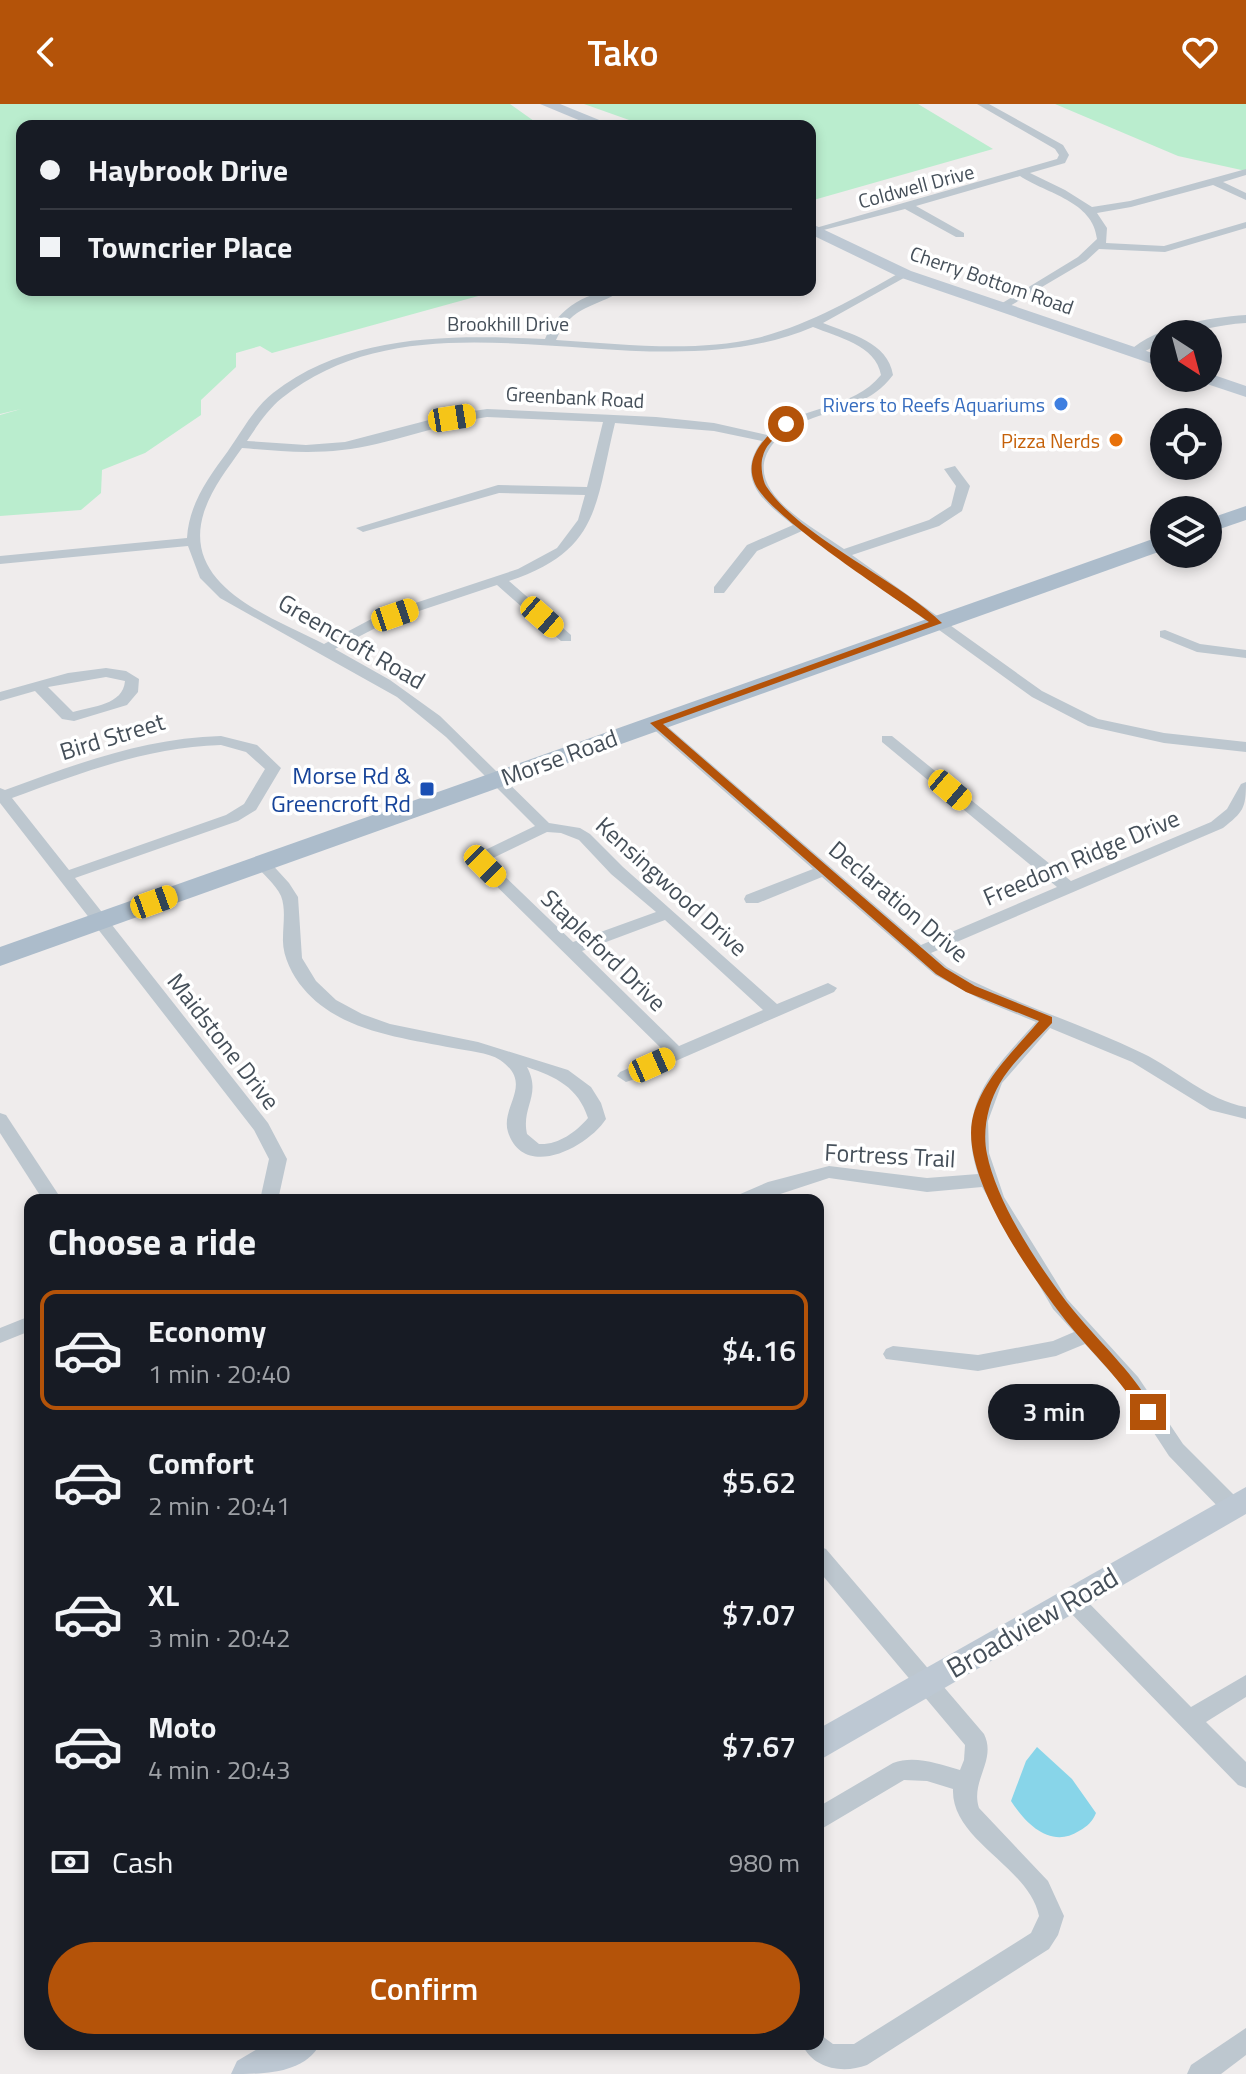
<!DOCTYPE html>
<html lang="en">
<head>
<meta charset="utf-8">
<style>
  body { margin:0; font-family:"Titillium Web",sans-serif; background:#242831; color:#f1f3f6; height:100vh; display:flex; flex-direction:column; font-size:30px; white-space:nowrap }
  * { box-sizing:border-box; margin:0 }
  p { font-size:26px; color:#9ea1a6 }
  .icon { flex:none; width:44px; height:44px; fill:none; stroke:currentColor; stroke-width:2; stroke-linecap:round; stroke-linejoin:round }
  .map { position:relative; flex:1; overflow:hidden }
  .details { position:absolute; left:24px; top:1090px; width:800px; height:856px; display:flex; flex-direction:column; background:#171b24; border-radius:16px; box-shadow:0 4px 12px #0003 }
  .details>* { flex:none }
  .guide { position:absolute; left:16px; top:16px; width:800px; height:176px; border-radius:16px; box-shadow:0 4px 12px #0003; display:grid; align-content:center; height:176px; padding:0 24px; background:#171b24 }
  .needle { width:52px; rotate:144deg }
  .buttons { position:absolute; left:1150px; top:216px; display:grid; gap:16px }
  .buttons a { display:grid; place-items:center; width:72px; height:72px; border-radius:50%; background:#171b24; box-shadow:0 4px 12px #0003; font-size:40px }
  .end { position:absolute; width:36px; height:36px; margin:-18px; border:10px solid #b45309; background:#fff; box-shadow:0 0 0 4px #fff }
  .from { border-radius:50% }
  .bubble { position:absolute; height:56px; border-radius:28px; background:#171b24; box-shadow:0 4px 12px #0003; font-size:26px; font-weight:600; line-height:56px; text-align:center }
  .car { position:absolute; width:24px; height:48px; margin:-24px -12px; border-radius:10px; box-shadow:0 0 6px 2px #0007; background:linear-gradient(#f5c518 24%,#345 0 40%,#f5c518 0 76%,#345 0 86%,#f5c518 0) }
  .guide b { display:flex; align-items:center; gap:28px; height:76px; font-size:30px }
  .guide b+b { border-top:2px solid #363941 }
  .guide i { width:20px; height:20px; background:#f1f3f6 }
  ul { padding:0; list-style:none }
  li { display:flex; align-items:center; gap:24px; height:120px; margin:0 16px 12px; padding:0 8px; border:4px solid transparent; border-radius:16px }
  li div { flex:1 }
  li b { display:block; font-size:30px }
  li em { font-style:normal; font-weight:600 }
  li.current { border-color:#b45309 }
  li>.icon { width:72px; height:72px; stroke-width:1.5 }
  h2 { padding:0 24px; font-size:36px; line-height:96px }
  .pay { display:flex; align-items:center; gap:20px; height:88px; padding:0 24px; font-size:30px }
  .pay p { margin-inline-start:auto }
  .cta { display:flex; gap:16px; margin-top:auto; padding:16px 24px }
  .cta a { flex:1; height:92px; border-radius:48px; background:#b45309; color:#fff; font-size:32px; font-weight:600; line-height:92px; text-align:center }
  header { display:flex; justify-content:space-between; align-items:center; height:104px; padding:0 24px; background:#b45309; color:#fff; font-size:36px; font-weight:600 }
  .map>svg:first-child { display:block }
  .green { fill:#baedce }
  .water { fill:#88d5e9 }
  .lines { fill:none; stroke-linecap:round; stroke-linejoin:round }
  .street { fill:#bdc7cf; fill-rule:evenodd }
  .secondary { fill:#bdc8d3; fill-rule:evenodd }
  .primary { fill:#acbccb; fill-rule:evenodd }
  .route { fill:#b45309 }
  .shop-dot { fill:#3f7fe0; stroke:#fff; stroke-width:3 }
  .food-dot { fill:#e8710a; stroke:#fff; stroke-width:3 }
  .transit-dot { fill:#1a4fb4; stroke:#fff; stroke-width:3 }
  .labels { text-anchor:middle; dominant-baseline:central; stroke-width:7; stroke-linejoin:round; paint-order:stroke }
  .far-street-label { font-size:20px; fill:#454f59; stroke:#fff }
  .far-shop-label { font-size:20px; fill:#366cbe; stroke:#fff; text-anchor:end }
  .far-food-label { font-size:20px; fill:#c56008; stroke:#fff; text-anchor:end }
  .street-label { font-size:24px; fill:#454f59; stroke:#fff }
  .transit-label { font-size:24px; fill:#164399; stroke:#fff; text-anchor:end }
  .near-street-label { font-size:28px; fill:#454f59; stroke:#fff }
</style>
</head>
<body>
<header><svg class="icon" aria-label="back" viewBox="0 0 24 24"><path d="M15 5l-7 7 7 7"/></svg>Tako<svg class="icon" aria-label="heart" viewBox="0 0 24 24"><path d="M12 20l-8-8c-3-5 5-10 8-4 3-6 11-1 8 4z"/></svg></header>
<div class="map">
<svg width="1246" height="1970" viewBox="0 0 1246 1970">
  <rect width="100%" height="100%" fill="#efecec"/>
  <g class="green">
    <polygon points="0,0 510,0 541,22 22,22 22,186 500,186 272,249 260,242 236,249 236,263 201,296 201,311 145,349 102,366 101,389 81,406 0,412 0,311 21,305 0,310"/>
    <polygon points="584,0 918,0 993,45 810,97 810,22 646,22"/>
    <polygon points="1055,0 1246,0 1246,67 1178,52"/>
  </g>
  <path class="water" d="M1037 1643 1072 1675 1096 1709C1092 1718 1088 1722 1079 1727 1051 1745 1026 1720 1011 1697L1026 1657Z"/>
  <g class="lines">
    <g class="street">
      <path d="M977 0H989L1063 41 1069 51 1065 59 1030 69 1065 86 1092 103 1130 97 1246 65V71L1223 78 1246 89V96L1213 81 1131 103 1097 109 1107 124 1106 139 1164 142 1246 118V124L1165 148 1099 145 1086 157 1003 206 999 205V201L1078 153 1097 135C1093 97 1047 90 1020 72L916 102 964 129V133H956L905 105 812 129V125L1057 55 1059 51 1055 45Z"/>
      <path d="M901 168 911 170 823 219C850 230 888 238 893 271 872 299 844 303 813 314 798 320 782 328 772 341 739 386 813 423 844 445L929 416 951 402 956 382 944 365 955 362 970 382 962 407 939 422 852 451 1042 587 1098 615 1164 629 1246 638V648L1164 639 1088 622 1032 593 802 427 757 447 724 489H714V483L747 441 793 421C764 398 734 375 762 337L714 327 615 319C595 401 600 447 509 477L571 531V537H561L497 481 389 517 335 545 390 576 440 612 549 719 580 724 590 730 623 763 777 900 828 879 837 884 834 888 632 976 626 978 617 972 620 968 665 948 479 765 477 762 479 749 535 722 446 633 397 593 220 494 200 474 188 442 0 460V452L187 434C189 400 208 374 228 347 242 327 254 304 273 289 350 229 452 231 545 235 558 203 589 186 623 186 596 204 572 200 556 236 622 240 693 249 757 234 809 221 855 194 901 168ZM813 223C837 233 876 241 881 271 853 306 800 301 767 331L714 319 656 313 487 305 452 310 345 338 306 341 247 337C257 322 268 305 282 294 430 176 647 294 813 223ZM487 313 603 318 587 383 498 381 356 424 363 428 499 389 585 391 578 416 557 444 518 465 379 511 324 540C272 513 180 483 204 408 212 384 228 364 242 344 276 347 308 350 342 346 389 341 438 320 487 313ZM547 728 561 729 579 736 611 770 656 808 573 838 493 761V754ZM665 816 763 906 679 942 582 847Z"/>
      <path d="M1246 211V219C1218 220 1192 230 1164 230V237L1138 251 1128 248C1158 221 1207 214 1246 211Z"/>
      <polygon points="1165,526 1200,540 1246,546 1246,554 1197,548 1160,533 1160,527"/>
      <path d="M106 564 126 567 139 575 138 588 127 601 74 617 62 615 35 587 0 597V588L68 569ZM106 573 125 577C123 601 93 602 73 608L48 583Z"/>
      <path d="M655 614 660 616 921 841 1057 783 882 638V632H892L1071 777 1211 718 1227 705 1241 680 1246 678C1246 705 1243 708 1223 724L931 849 947 863 970 876C1026 903 1086 922 1142 949 1178 966 1206 996 1246 1003V1015L1210 1006 1132 958 1050 924 1002 979 988 1017 989 1049 1004 1093 1067 1195 1138 1273 1183 1340 1240 1397 1243 1403 1240 1409 1232 1412 1224 1409 1169 1352 1124 1283 1085 1240 1056 1252 978 1267 886 1255 883 1250 886 1245 893 1242 978 1251 1053 1237 1074 1228 1053 1205 982 1083 927 1088 829 1074 762 1096H736L738 1091 768 1078 829 1062 927 1074 978 1070C955 1001 993 966 1036 918L982 896 935 871 822 773 758 799H746L744 795 746 791 813 765 650 622V616Z"/>
      <path d="M221 632 257 641 281 664 256 706 238 717 75 774 268 1019 287 1055 278 1096H260L269 1055 254 1026 0 699V684L5 686C76 660 145 634 221 632ZM221 641 246 648 265 665 244 700 226 711 69 766 12 694C81 669 147 643 221 641Z"/>
      <path d="M262 754 268 756 289 779 298 793 302 854 316 877 336 896 362 910 390 920 478 938 568 966 591 983 601 999 606 1015C588 1043 524 1077 508 1028 500 1002 535 980 500 956 488 948 467 947 453 944 402 934 338 927 303 884 292 871 282 851 283 834 283 820 286 805 281 792 275 779 262 770 254 759ZM527 963C556 973 578 983 588 1014 575 1029 558 1041 539 1040L527 1030C521 1003 542 991 527 963Z"/>
      <polygon points="0,1009 6,1011 62,1096 43,1096 0,1029"/>
      <polygon points="30,1212 30,1227 0,1239 0,1224"/>
      <path d="M818 1442 826 1445 984 1630C997 1656 970 1677 979 1704L1048 1777 1064 1812 1058 1831 1049 1845 867 1961C843 1970 813 1965 802 1940H818V1929L833 1940H854L1031 1829 1039 1812C1029 1762 951 1737 953 1685L927 1677 904 1676 818 1727V1703L893 1659C915 1651 938 1660 960 1666L964 1656 965 1641 818 1466Z"/>
      <polygon points="1071,1486 1079,1489 1191,1603 1246,1571 1246,1593 1206,1618 1246,1658 1246,1684 1238,1681 1063,1501 1060,1495 1063,1489"/>
      <polygon points="1246,1924 1246,1951 1221,1970 1187,1970 1191,1961"/>
    </g>
    <g class="secondary">
      <polygon points="540,0 560,0 614,22 593,22"/>
      <polygon points="810,119 911,167 1164,253 1164,264 899,173 810,130"/>
      <polygon points="1208,269 1246,282 1246,293 1201,278 1198,274 1208,274"/>
      <polygon points="1246,1383 1246,1410 818,1657 818,1625"/>
      <path d="M266 1940H320C304 1970 264 1970 231 1970L237 1957Z"/>
    </g>
    <g class="primary">
      <polygon points="1246,402 1246,416 1208,429 1208,415"/>
      <polygon points="1164,431 1164,446 0,862 0,843"/>
    </g>
  </g>
  <path class="route" d="M783 318 791 320C781 330 767 337 763 352 760 359 762 375 766 382 798 432 897 475 942 519L663 620 945 864 975 882 1052 913V919C1035 938 1013 957 1000 979 988 999 982 1027 987 1050 997 1101 1045 1173 1079 1213 1106 1245 1135 1271 1155 1308L1153 1312H1142C1122 1275 1092 1250 1066 1217 1032 1173 962 1076 972 1017 980 977 1014 947 1039 917L966 888 936 870 650 619 929 518C893 492 770 413 755 380 743 354 765 333 783 318Z"/>
  <circle class="shop-dot" cx="1061" cy="300" r="8"/>
  <circle class="food-dot" cx="1116" cy="336" r="8"/>
  <rect class="transit-dot" x="419" y="677" width="16" height="16" rx="4"/>
  <g class="labels">
    <g class="far-street-label">
      <text transform="translate(916 82) rotate(-15)">Coldwell Drive</text>
      <text transform="translate(992 176) rotate(19)">Cherry Bottom Road</text>
      <text x="508" y="219">Brookhill Drive</text>
      <text transform="translate(575 293) rotate(3)">Greenbank Road</text>
    </g>
    <g class="far-shop-label">
      <text x="1045" y="300">Rivers to Reefs Aquariums</text>
    </g>
    <g class="far-food-label">
      <text x="1100" y="336">Pizza Nerds</text>
    </g>
    <g class="street-label">
      <text transform="translate(352 537) rotate(30)">Greencroft Road</text>
      <text transform="translate(112 632) rotate(-17)">Bird Street</text>
      <text transform="translate(559 653) rotate(-20)">Morse Road</text>
      <text transform="translate(1081 753) rotate(-23)">Freedom Ridge Drive</text>
      <text transform="translate(672 782) rotate(42)">Kensingwood Drive</text>
      <text transform="translate(899 797) rotate(40)">Declaration Drive</text>
      <text transform="translate(604 846) rotate(44)">Stapleford Drive</text>
      <text transform="translate(224 937) rotate(52)">Maidstone Drive</text>
      <text transform="translate(890 1051) rotate(3)">Fortress Trail</text>
    </g>
    <g class="transit-label">
      <text x="411" y="671">Morse Rd &amp;<tspan x="411" dy="28">Greencroft Rd</tspan></text>
    </g>
    <g class="near-street-label">
      <text transform="translate(1032 1518) rotate(-30)">Broadview Road</text>
    </g>
  </g>
</svg>
<div class="buttons">
<a><svg class="needle" viewBox="-14 -14 28 28"><path d="M0-13l5 13h-10z" fill="#e53935"/><path d="M0 13l5-13h-10z" fill="#9ea1a6"/></svg></a>
<a><svg class="icon" aria-label="locate" viewBox="0 0 24 24"><circle cx="12" cy="12" r="6"/><path d="M12 2v4M12 18v4M2 12h4M18 12h4"/></svg></a>
<a><svg class="icon" aria-label="layers" viewBox="0 0 24 24"><path d="M12 4l9 5-9 5-9-5zM3 14l9 5 9-5"/></svg></a>
</div>
<i class="end from" style="left:786px;top:320px"></i>
<i class="end" style="left:1148px;top:1308px"></i>
<div class="bubble" style="left:988px;top:1280px;width:132px">3 min</div>
<i class="car" style="left:452px;top:314px;rotate:81deg"></i>
<i class="car" style="left:395px;top:511px;rotate:71deg"></i>
<i class="car" style="left:542px;top:513px;rotate:131deg"></i>
<i class="car" style="left:950px;top:686px;rotate:130deg"></i>
<i class="car" style="left:485px;top:762px;rotate:135deg"></i>
<i class="car" style="left:154px;top:798px;rotate:70deg"></i>
<i class="car" style="left:652px;top:961px;rotate:66deg"></i>
<div class="guide">
<b><i class="from"></i>Haybrook Drive</b>
<b><i></i>Towncrier Place</b>
</div>
<section class="details">
<h2>Choose a ride</h2>
<ul>
<li class="current"><svg class="icon" aria-label="car" viewBox="0 0 24 24"><path d="M5 17H2v-5l4-1 3-4h7l3 4 3 1v5h-3M9 17h6M6 11h13"/><circle cx="7" cy="17" r="2"/><circle cx="17" cy="17" r="2"/></svg><div><b>Economy</b><p>1 min · 20:40</p></div><em>$4.16</em></li>
<li><svg class="icon" aria-label="car" viewBox="0 0 24 24"><path d="M5 17H2v-5l4-1 3-4h7l3 4 3 1v5h-3M9 17h6M6 11h13"/><circle cx="7" cy="17" r="2"/><circle cx="17" cy="17" r="2"/></svg><div><b>Comfort</b><p>2 min · 20:41</p></div><em>$5.62</em></li>
<li><svg class="icon" aria-label="car" viewBox="0 0 24 24"><path d="M5 17H2v-5l4-1 3-4h7l3 4 3 1v5h-3M9 17h6M6 11h13"/><circle cx="7" cy="17" r="2"/><circle cx="17" cy="17" r="2"/></svg><div><b>XL</b><p>3 min · 20:42</p></div><em>$7.07</em></li>
<li><svg class="icon" aria-label="car" viewBox="0 0 24 24"><path d="M5 17H2v-5l4-1 3-4h7l3 4 3 1v5h-3M9 17h6M6 11h13"/><circle cx="7" cy="17" r="2"/><circle cx="17" cy="17" r="2"/></svg><div><b>Moto</b><p>4 min · 20:43</p></div><em>$7.67</em></li>
</ul>
<div class="pay"><svg class="icon" aria-label="cash" viewBox="0 0 24 24"><path d="M3 7h18v10H3z"/><circle cx="12" cy="12" r="2"/></svg>Cash<p>980 m</p></div>
<div class="cta"><a>Confirm</a></div>
</section>
</div>
</body>
</html>
